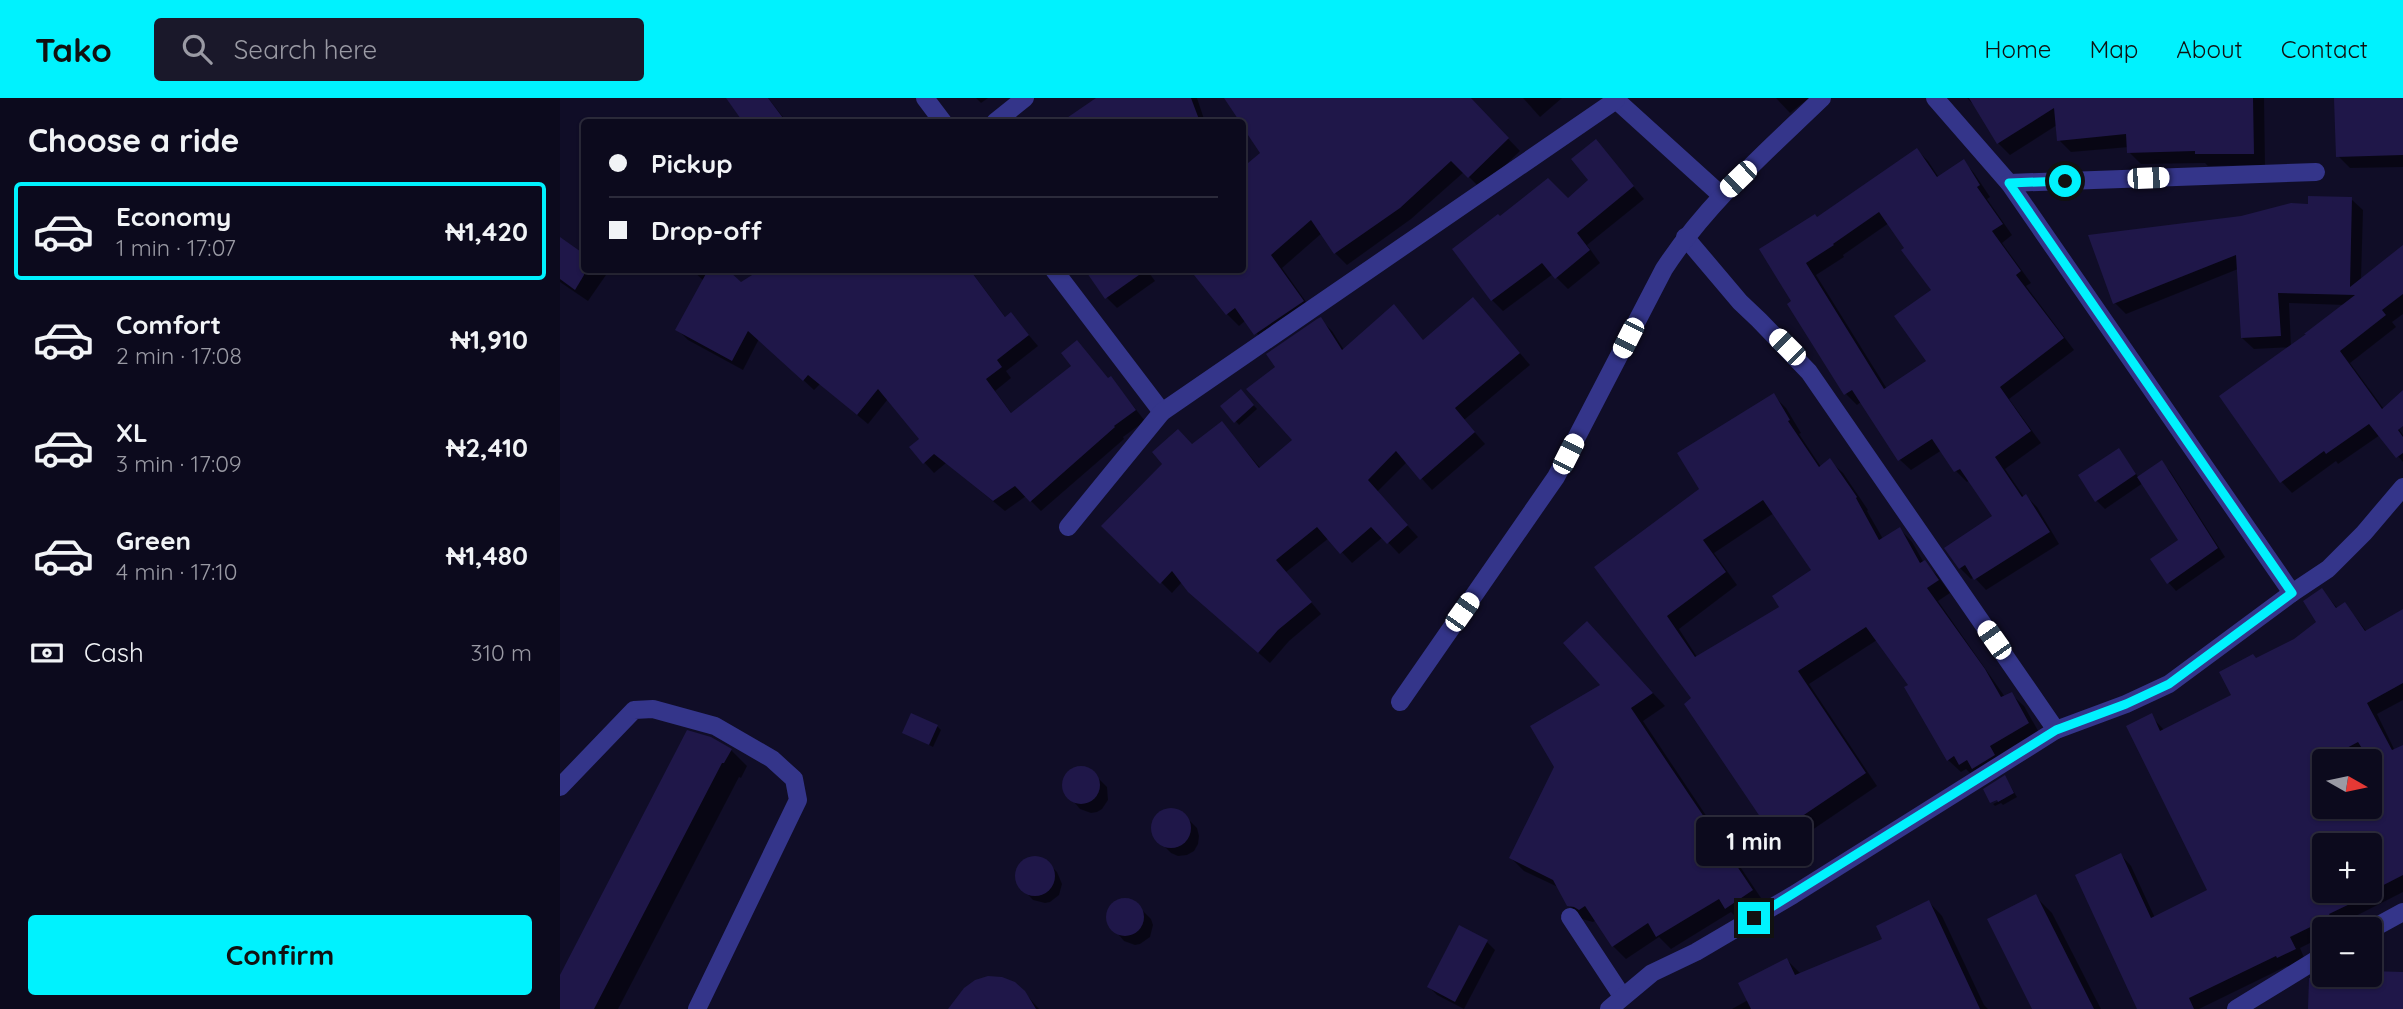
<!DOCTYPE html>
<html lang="en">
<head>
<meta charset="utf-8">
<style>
  body { margin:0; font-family:Quicksand,sans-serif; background:#1a182a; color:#f1f3f6; height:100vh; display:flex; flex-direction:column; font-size:26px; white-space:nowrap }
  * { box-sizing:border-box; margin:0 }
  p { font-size:23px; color:#9a9aa4 }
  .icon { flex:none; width:38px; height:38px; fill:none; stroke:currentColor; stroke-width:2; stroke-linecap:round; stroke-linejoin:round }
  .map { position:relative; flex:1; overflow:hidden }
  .panel { display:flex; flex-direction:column; background:#0c0a1d; width:560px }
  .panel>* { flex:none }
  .guide { position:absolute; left:21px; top:21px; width:665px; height:154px; border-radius:7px; box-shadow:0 2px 5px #0004,0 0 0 2px #2c2b3b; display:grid; align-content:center; height:154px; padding:0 28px; background:#0c0a1d }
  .needle { width:46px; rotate:99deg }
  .tools { position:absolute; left:1752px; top:651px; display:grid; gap:14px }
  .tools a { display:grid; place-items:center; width:70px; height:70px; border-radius:7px; background:#0c0a1d; box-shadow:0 2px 5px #0004,0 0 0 2px #2c2b3b; font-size:35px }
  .end { position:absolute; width:32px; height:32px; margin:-16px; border:9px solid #00f2fe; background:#111; box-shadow:0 0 0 4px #111 }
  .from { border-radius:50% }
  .bubble { position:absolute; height:49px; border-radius:7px; background:#0c0a1d; box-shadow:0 2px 5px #0004,0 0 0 2px #2c2b3b; font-size:23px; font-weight:800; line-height:49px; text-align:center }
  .car { position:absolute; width:21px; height:42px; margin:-21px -10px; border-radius:9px; box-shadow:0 0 5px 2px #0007; background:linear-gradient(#fff 24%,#345 0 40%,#fff 0 76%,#345 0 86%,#fff 0) }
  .guide b { display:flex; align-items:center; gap:24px; height:66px; font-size:26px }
  .guide b+b { border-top:2px solid #2c2b3b }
  .guide i { width:18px; height:18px; background:#f1f3f6 }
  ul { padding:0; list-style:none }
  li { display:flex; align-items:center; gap:21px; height:98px; margin:0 14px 10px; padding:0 14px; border:4px solid transparent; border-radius:7px }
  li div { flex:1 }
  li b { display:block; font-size:26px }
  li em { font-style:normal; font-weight:800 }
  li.selected { border-color:#00f2fe }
  li>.icon { width:63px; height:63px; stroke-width:1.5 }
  h2 { padding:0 28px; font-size:32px; line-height:84px }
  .pay { display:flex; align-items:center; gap:18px; height:77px; padding:0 28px; font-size:26px }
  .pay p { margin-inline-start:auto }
  .action { display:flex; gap:14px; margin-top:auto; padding:14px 28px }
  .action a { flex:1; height:80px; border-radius:7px; background:#00f2fe; color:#111; font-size:28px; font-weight:800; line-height:80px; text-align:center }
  header { display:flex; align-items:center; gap:42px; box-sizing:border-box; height:98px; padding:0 35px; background:#00f2fe; color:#111 }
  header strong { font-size:33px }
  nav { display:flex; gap:38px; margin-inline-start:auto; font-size:24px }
  .search { width:490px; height:63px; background:#1a182a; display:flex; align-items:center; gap:18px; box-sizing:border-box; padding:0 24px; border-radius:7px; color:#9a9aa4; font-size:26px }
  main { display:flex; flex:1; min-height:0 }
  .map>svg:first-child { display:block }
  .shadow { fill:#0007; fill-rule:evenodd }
  .building { fill:#1f1749; fill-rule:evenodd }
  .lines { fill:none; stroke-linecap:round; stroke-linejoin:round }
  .minor { stroke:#34358a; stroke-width:18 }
  .route { stroke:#00f2fe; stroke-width:9 }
</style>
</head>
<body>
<header>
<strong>Tako</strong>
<div class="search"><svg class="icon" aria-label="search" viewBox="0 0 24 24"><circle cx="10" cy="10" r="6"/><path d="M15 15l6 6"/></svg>Search here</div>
<nav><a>Home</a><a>Map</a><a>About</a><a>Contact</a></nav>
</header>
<main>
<section class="panel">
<h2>Choose a ride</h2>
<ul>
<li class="selected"><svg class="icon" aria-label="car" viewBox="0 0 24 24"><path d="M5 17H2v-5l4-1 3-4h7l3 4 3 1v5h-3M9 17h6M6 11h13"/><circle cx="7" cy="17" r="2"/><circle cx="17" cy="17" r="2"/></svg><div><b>Economy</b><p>1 min · 17:07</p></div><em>₦1,420</em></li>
<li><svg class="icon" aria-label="car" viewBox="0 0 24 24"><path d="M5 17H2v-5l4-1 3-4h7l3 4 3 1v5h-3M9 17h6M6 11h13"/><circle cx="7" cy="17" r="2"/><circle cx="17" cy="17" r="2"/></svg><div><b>Comfort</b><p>2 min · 17:08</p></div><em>₦1,910</em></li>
<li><svg class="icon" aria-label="car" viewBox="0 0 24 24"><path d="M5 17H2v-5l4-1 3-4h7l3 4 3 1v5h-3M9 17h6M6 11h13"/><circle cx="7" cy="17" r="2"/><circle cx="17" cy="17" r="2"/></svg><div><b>XL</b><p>3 min · 17:09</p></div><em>₦2,410</em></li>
<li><svg class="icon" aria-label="car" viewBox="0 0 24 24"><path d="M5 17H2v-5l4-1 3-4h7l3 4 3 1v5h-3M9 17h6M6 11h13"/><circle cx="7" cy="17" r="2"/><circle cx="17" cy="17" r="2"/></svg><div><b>Green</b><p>4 min · 17:10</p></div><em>₦1,480</em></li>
</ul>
<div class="pay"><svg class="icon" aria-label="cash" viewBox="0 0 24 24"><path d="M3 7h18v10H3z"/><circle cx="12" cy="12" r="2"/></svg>Cash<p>310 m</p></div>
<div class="action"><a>Confirm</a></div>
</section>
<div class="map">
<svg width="1843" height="911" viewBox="0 0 1843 911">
  <rect width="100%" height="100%" fill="#100d27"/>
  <g class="shadow">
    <polygon points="168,0 208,0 227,24 185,24"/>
    <polygon points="416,0 428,0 421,5"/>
    <polygon points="539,0 637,0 645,24 504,24"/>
    <polygon points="666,0 909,0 960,53 921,91 904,74 851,121 787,167 775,155 762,135 722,170 754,215 707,248 686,222 679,228 667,216 633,172 682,172 702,56"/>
    <polygon points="963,0 1002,0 980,19"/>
    <polygon points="1216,0 1249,0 1230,15"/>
    <polygon points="1407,0 1704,0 1705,67 1648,68 1645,65 1581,66 1569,54 1569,49 1511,54 1499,42 1497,27 1450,57 1438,45 1418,11"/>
    <polygon points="1776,0 1843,0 1843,69 1790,70 1778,58"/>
    <polygon points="1036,43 1084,101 1027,147 1040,165 1008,191 993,176 943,213 932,202 1008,103 1030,83"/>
    <path d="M1357 52 1368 63 1379 80 1404 64 1414 75 1430 99 1427 101 1452 137 1442 145 1471 185 1466 188 1514 252 1449 301 1481 345 1445 371 1464 399 1466 398 1477 409 1499 446 1426 492 1414 479 1411 481 1400 470 1434 418 1410 382 1407 384 1396 373 1382 352 1351 372 1340 362 1302 303 1297 307 1286 296 1234 204 1257 120ZM1329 125 1373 192 1369 264 1327 291 1256 177 1284 159 1283 157Z"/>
    <polygon points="1791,101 1803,112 1801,182 1843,149 1843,216 1832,224 1836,229 1790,265 1843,337 1843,364 1820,337 1778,366 1776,363 1732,395 1721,383 1748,237 1785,207 1729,205 1731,249 1694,251 1682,240 1678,171 1566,216 1555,205 1682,120"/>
    <polygon points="0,141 24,158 24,172 41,172 46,177 28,203 0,184"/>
    <polygon points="132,172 166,172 181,186 203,172 410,172 446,220 451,216 478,248 446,273 451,280 435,293 452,316 551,280 585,323 563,339 564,341 481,413 466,398 445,413 386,365 374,375 364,364 361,342 328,301 308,326 260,286 254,292 199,241 183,272 128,242 117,231 144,183"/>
    <polygon points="528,172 587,172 595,183 557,210 546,199"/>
    <polygon points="924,213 970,267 904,322 925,346 872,392 847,364 817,394 858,439 839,456 823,439 792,465 769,440 726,474 761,516 729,543 710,565 641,504 622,484 612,495 544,428 632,348 662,325 701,371 735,342 718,269 761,222 772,233 784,252 864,244"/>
    <polygon points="681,293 697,311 679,327 663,309"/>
    <path d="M1214 298 1226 310 1241 335 1239 336 1261 369 1270 363 1283 375 1308 412 1307 413 1323 441 1340 431 1352 444 1364 465 1377 477 1390 495 1378 503 1445 599 1451 596 1464 608 1481 638 1413 678 1406 671 1401 674 1388 662 1350 588 1317 542 1249 586 1317 688 1227 749 1214 737 1133 600 1037 470 1141 391ZM1214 415 1254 473 1221 510 1137 559 1119 531 1177 487 1154 455Z"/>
    <polygon points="1559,352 1579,380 1602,365 1610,373 1665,459 1616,493 1608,484 1621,442 1583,385 1545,411 1536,402"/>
    <path d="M1762 492 1778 511 1785 506 1807 534 1843 513V602L1817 616 1835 653 1843 649V794L1778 827 1780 830 1778 831H1764V838L1740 850 1745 862 1729 869 1727 868 1639 911H1579L1561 757 1571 768 1595 820 1649 793 1591 618 1604 632 1673 598 1697 562 1735 542 1759 525ZM1764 663H1810V709H1764ZM1764 747H1810V793H1764Z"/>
    <polygon points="1040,538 1105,608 1083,623 1205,806 1180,823 1171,814 1111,851 1099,839 1066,861 1053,848 1036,822 1033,824 1022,821 1009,807 1000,790 964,773 951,760 1043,587"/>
    <polygon points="377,628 381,632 373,649 344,634"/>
    <polygon points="171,652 187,668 181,680 179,679 58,911 0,911 0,880"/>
    <polygon points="517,670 529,671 547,689 548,702 542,711 537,714 531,715 520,711 504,692 504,687 508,676"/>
    <polygon points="1445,679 1457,699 1443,707 1441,705 1435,708 1433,706 1445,700"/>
    <polygon points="606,712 614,712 622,715 637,730 639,738 638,746 634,753 627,757 618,758 611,755 595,739 594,723 599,717"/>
    <polygon points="470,760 476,760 488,765 497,774 502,786 499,797 490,804 485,805 473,802 460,788 457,777 461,766"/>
    <polygon points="1475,798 1492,815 1541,911 1474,911"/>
    <polygon points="561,802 573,803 591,821 593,827 590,839 580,846 575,847 564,843 548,824 549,813 551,808"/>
    <polygon points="1369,804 1382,818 1424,907 1428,911 1172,911 1188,902 1227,862 1241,876 1324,841"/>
    <polygon points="927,844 935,852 904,911 877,897 869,889"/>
    <polygon points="464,894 479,911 394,911"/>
  </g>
  <g class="building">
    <polygon points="166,0 208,0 226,24 183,24"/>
    <polygon points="536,0 631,0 640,24 501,24"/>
    <polygon points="664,0 911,0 949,40 908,80 891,63 840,110 774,156 751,122 711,157 744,203 694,237 675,210 666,217 630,172 682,172 682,70 700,55 682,28 682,24 680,24"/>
    <polygon points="1409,0 1693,0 1694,56 1635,56 1635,53 1567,55 1566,36 1497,43 1494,10 1437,46"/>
    <polygon points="1774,0 1843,0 1843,57 1776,59"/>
    <polygon points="1036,41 1074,88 1017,135 1030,152 995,181 982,165 931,203 892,151 938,116 940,118 988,80 1008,100 1028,82 1011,61"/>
    <path d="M1357 50 1377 79 1404 61 1420 87 1417 89 1443 126 1432 133 1461 173 1456 177 1504 240 1440 289 1471 333 1435 359 1462 399 1466 396 1490 434 1414 482 1405 467 1399 471 1384 450 1432 418 1400 371 1394 374 1372 341 1338 363 1292 292 1284 297 1227 206 1231 203 1199 151 1255 116 1257 119ZM1319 114 1344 150 1341 152 1371 192 1334 218 1366 263 1324 291 1246 165 1274 147 1273 146Z"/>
    <polygon points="1748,98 1792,99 1790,189 1843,147 1843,196 1822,212 1826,217 1780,253 1822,311 1843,292 1843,328 1838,332 1843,339 1843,355 1836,360 1809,326 1766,356 1764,353 1720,385 1659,298 1746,236 1744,236 1795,197 1718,195 1721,238 1681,240 1676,157 1553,206 1528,137 1681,118 1731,105 1748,106"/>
    <polygon points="0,139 24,156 24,177 15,192 0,181"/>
    <polygon points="148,172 168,172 181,184 200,172 410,172 445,219 451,214 469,237 437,262 442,269 426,281 451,315 511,268 501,255 517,242 548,280 551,278 576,312 554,328 555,329 470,404 455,388 433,403 374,356 363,366 349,349 359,341 318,291 297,317 248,277 243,283 188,233 172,263 115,232"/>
    <polygon points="525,172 586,172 545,201"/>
    <polygon points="913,199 960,255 895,310 915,334 860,382 836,353 808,382 848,427 827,446 811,429 780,456 757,429 716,462 752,504 718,532 698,555 628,494 612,473 600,486 541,428 602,366 592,354 618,331 632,346 662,323 699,370 732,342 686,291 715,269 706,256 757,221 761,219 782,252 834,206 863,242"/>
    <polygon points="681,291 694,307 674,325 660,308"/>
    <path d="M1214 295 1230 322 1228 323 1259 369 1270 360 1297 399 1296 400 1319 442 1340 429 1360 465 1365 462 1379 482 1367 490 1425 571 1441 599 1452 594 1469 625 1430 648 1435 657 1412 671 1407 662 1399 667 1394 658 1387 663 1344 589 1348 587 1306 529 1238 573 1306 675 1213 738 1124 606 1131 600 1034 469 1139 391 1117 355ZM1203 402 1251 472 1212 498 1219 509 1135 559 1107 518 1166 474 1143 442Z"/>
    <polygon points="1559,350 1576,376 1535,404 1518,377"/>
    <polygon points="1602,362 1658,450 1607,486 1590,461 1618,442 1577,379"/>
    <path d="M1762 490 1776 510 1785 504 1805 533 1843 511V585L1807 605 1832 652 1843 647V777L1812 793H1817L1769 816 1771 819 1730 839 1736 851 1717 860 1716 858 1629 900 1634 911H1577L1515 777 1561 755 1591 820 1647 792 1566 628 1592 615 1600 633 1671 597 1659 574 1693 556 1696 560 1734 541 1756 524 1743 503ZM1798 644 1810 663V709H1764V687L1755 667ZM1764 747H1810V793H1764Z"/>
    <polygon points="1027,523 1093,595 1071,610 1193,792 1165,811 1159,801 1096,839 1088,825 1052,849 1025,808 1019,812 1014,809 1007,808 993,782 949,760 994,669 970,628 1040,587 1003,545"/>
    <polygon points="351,615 378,627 369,647 342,635"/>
    <polygon points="127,632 151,639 172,651 164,665 162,665 34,911 0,911 0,877"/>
    <circle cx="521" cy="687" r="19"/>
    <polygon points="1445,677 1454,695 1438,704 1437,702 1430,705 1423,691"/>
    <circle cx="611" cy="730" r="20"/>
    <circle cx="475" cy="778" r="20"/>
    <polygon points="1476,796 1534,911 1472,911 1427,821"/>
    <circle cx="565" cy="819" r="19"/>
    <polygon points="1369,802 1420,911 1191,911 1178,885 1227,860 1235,877 1322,841 1316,828"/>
    <polygon points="899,827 928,842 895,904 867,889"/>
    <polygon points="1810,873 1843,874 1843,911 1748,911 1749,880 1806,881"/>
    <polygon points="428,878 442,879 455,884 465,893 476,911 388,911 404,890 415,882"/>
  </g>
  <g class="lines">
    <g class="minor">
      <polyline points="365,0 383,24"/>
      <polyline points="1054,0 1161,97"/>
      <polyline points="1375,0 1449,85 1732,495"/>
      <polyline points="435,24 465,0"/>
      <polyline points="1449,85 1756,74"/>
      <polyline points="1125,139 1180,204 1199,222 1249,274 1496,632"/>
      <polyline points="494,172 602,314"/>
      <polyline points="508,429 602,314 1056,2"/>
      <path d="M840 604 996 379 1104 171C1147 105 1206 54 1262 0"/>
      <polyline points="0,689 74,612 93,611 155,628 212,661 234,681 238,702 137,911"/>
      <polyline points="1010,819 1062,898"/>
      <polyline points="1810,832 1843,814"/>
      <polyline points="1049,911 1092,875 1136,854 1233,797 1496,632 1566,606 1609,586 1732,495 1768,471 1804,435 1843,389"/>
      <polyline points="1676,911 1764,857"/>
    </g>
  </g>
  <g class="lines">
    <polyline class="route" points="1194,820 1496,632 1566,606 1609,586 1732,495 1449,85 1505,83"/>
  </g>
</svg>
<div class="tools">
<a><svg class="needle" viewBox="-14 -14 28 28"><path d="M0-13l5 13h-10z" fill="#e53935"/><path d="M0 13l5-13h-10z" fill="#9a9aa4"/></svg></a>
<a>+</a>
<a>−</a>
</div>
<i class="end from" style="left:1505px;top:83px"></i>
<i class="end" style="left:1194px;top:820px"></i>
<div class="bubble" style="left:1136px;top:719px;width:116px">1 min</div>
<i class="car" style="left:1588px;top:80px;rotate:88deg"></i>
<i class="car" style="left:1178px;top:81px;rotate:226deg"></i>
<i class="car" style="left:1068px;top:240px;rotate:207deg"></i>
<i class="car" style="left:1227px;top:249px;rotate:315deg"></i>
<i class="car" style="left:1008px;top:356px;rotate:27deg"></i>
<i class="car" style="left:902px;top:514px;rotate:35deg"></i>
<i class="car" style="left:1434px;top:542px;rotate:325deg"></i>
<div class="guide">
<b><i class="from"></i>Pickup</b>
<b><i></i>Drop-off</b>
</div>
</div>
</main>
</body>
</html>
